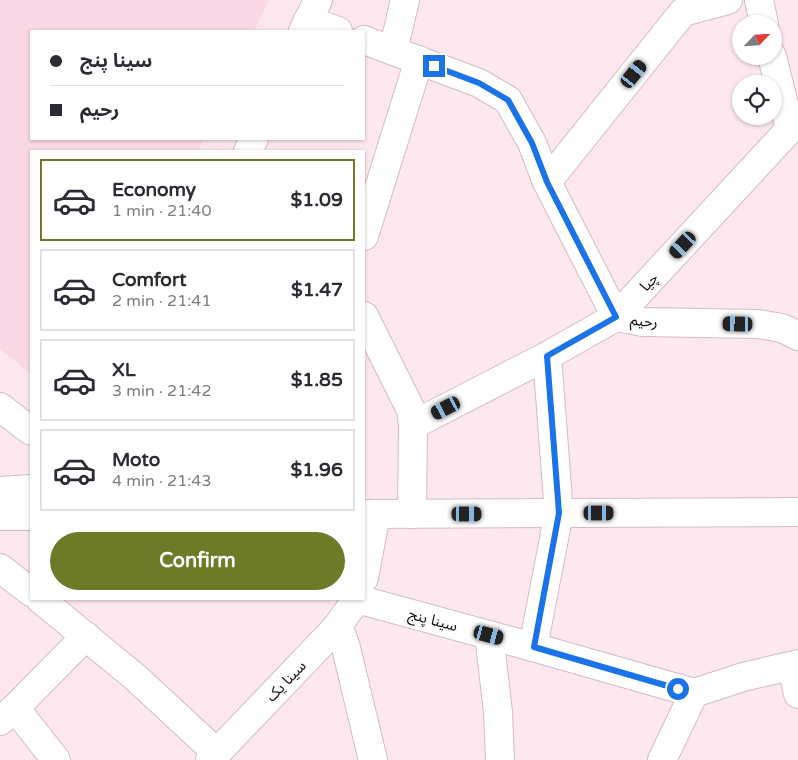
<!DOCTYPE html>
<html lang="en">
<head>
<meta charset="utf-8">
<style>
  body { margin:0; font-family:"Varela Round","Noto Sans Arabic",sans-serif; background:#f2f2f3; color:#2b2b33; height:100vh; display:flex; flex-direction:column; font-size:19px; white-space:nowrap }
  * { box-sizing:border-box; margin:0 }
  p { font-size:16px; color:#7c7c81 }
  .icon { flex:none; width:28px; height:28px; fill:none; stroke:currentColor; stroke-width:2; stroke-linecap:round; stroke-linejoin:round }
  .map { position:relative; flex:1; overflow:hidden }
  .side { position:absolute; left:30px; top:150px; width:335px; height:450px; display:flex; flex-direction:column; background:#fff; border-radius:0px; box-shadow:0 1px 4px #0004 }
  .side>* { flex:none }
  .top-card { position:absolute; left:30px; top:30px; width:335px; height:110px; border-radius:0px; box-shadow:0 1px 4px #0004; display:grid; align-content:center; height:110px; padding:0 20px; background:#fff }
  .needle { width:32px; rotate:65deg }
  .buttons { position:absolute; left:732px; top:15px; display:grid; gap:10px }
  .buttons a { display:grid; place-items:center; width:50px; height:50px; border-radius:50%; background:#fff; box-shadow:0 1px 4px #0004; font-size:25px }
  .end { position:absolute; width:22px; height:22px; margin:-11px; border:6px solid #1a73e8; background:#fff; box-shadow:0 0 0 2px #fff }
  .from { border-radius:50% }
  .car { position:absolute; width:15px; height:30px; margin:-15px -8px; border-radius:6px; box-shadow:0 0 4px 1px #0007; background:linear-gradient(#222 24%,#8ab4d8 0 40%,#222 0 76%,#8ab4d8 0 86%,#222 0) }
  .top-card b { display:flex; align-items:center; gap:18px; height:48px; font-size:19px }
  .top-card b+b { border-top:1px solid #e1e1e2 }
  .top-card i { width:12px; height:12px; background:#2b2b33 }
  ul { padding:9px 0 0; list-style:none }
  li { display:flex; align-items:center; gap:15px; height:82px; margin:0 10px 8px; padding:0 10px; border:2px solid #e1e1e2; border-radius:0px }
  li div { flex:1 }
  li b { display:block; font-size:19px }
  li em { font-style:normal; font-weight:700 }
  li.active { border-color:#6d7a27 }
  li>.icon { width:45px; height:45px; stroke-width:1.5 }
  .primary-button { display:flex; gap:10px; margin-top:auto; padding:10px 20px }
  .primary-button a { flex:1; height:58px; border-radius:30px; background:#6d7a27; color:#fff; font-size:20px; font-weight:700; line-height:58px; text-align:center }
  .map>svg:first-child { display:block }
  .built { fill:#fad8e6 }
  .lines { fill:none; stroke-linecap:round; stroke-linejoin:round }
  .minor-casing { stroke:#d4bbc5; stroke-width:30 }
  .major-casing { stroke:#d4bbc5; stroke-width:30 }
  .minor { stroke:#fff; stroke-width:28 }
  .major { stroke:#fff; stroke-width:28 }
  .route { stroke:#1a73e8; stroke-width:6 }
  .labels { text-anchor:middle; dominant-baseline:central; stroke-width:4; stroke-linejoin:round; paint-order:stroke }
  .street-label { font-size:15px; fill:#150d11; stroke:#fbfbfb }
</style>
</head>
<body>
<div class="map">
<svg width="798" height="760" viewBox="0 0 798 760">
  <rect width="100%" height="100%" fill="#fde8f0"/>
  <polygon class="built" points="0,0 269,0 254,31 31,31 31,139 204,139 198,151 31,151 31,374 0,349"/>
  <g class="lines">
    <g class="minor-casing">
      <g id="minor">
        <polyline points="759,0 764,24"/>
        <polyline points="308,20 338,31"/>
        <polyline points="303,31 318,0"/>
        <polyline points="364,40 479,83 508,100 532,143 547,182 616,317 643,322 758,324 782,328 798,336"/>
        <polyline points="393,51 405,0"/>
        <polyline points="772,56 790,129"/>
        <polyline points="248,151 254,139"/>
        <polyline points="547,182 683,12 728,0"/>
        <polyline points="364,236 419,60"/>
        <polyline points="364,316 411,410 413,425 412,514"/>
        <polyline points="0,407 31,431"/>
        <polyline points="413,425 547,356 616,317 790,129 798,122"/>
        <polyline points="0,491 31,489"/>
        <polyline points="0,568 31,592"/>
        <polyline points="364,578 376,514"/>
        <polyline points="40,599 135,677 217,753"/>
        <polyline points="357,599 533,647 694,693 743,677 798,664"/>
        <polyline points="336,628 342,636 346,648 373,760"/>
        <polyline points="489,635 498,712 500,760"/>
        <polyline points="533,647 559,513 547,356"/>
        <polyline points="792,666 798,694"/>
        <polyline points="15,708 56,760"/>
        <polyline points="0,721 15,708 86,636"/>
        <polyline points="210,760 336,628 357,599"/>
        <polyline points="662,760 694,693"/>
      </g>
    </g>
    <g class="major-casing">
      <g id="major">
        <polyline points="364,514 798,512"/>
        <polyline points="0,516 31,516"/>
      </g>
    </g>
    <use href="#minor" class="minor"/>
    <use href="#major" class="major"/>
  </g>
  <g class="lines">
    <polyline class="route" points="434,66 479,83 508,100 532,143 547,182 616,317 547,356 559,513 534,647 678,689"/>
  </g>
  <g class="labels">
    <g class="street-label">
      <text transform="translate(649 282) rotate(-47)">چیا</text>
      <text transform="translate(644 321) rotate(6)">رحیم</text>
      <text transform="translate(433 620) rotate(15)">سینا پنج</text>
      <text transform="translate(286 681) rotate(-46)">سینا یک</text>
    </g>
  </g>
</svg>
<div class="buttons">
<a><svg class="needle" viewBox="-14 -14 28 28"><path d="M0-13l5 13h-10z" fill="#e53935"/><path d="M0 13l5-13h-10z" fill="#7c7c81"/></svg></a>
<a><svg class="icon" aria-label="locate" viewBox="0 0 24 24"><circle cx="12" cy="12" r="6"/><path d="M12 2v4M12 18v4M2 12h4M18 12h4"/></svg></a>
</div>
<i class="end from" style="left:678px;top:689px"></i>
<i class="end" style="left:434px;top:66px"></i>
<i class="car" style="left:634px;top:74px;rotate:39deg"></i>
<i class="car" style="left:683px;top:245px;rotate:223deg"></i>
<i class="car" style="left:738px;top:324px;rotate:271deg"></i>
<i class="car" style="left:446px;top:408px;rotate:243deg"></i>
<i class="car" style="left:599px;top:513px;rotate:90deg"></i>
<i class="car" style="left:467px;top:514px;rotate:90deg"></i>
<i class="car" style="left:489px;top:635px;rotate:105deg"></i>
<div class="top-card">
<b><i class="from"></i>سینا پنج</b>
<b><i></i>رحیم</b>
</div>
<section class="side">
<ul>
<li class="active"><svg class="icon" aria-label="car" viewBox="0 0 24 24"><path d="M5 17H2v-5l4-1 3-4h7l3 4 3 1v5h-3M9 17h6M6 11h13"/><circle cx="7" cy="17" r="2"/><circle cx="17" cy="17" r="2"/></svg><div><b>Economy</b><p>1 min · 21:40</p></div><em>$1.09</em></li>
<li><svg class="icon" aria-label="car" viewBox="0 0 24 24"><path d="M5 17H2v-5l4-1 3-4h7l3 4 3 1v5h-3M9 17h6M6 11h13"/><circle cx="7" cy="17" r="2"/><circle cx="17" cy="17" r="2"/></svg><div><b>Comfort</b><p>2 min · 21:41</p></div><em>$1.47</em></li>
<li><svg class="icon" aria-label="car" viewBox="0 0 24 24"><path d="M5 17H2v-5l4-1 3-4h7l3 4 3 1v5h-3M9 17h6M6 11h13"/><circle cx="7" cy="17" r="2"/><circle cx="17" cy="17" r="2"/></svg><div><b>XL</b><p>3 min · 21:42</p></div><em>$1.85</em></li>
<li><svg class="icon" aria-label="car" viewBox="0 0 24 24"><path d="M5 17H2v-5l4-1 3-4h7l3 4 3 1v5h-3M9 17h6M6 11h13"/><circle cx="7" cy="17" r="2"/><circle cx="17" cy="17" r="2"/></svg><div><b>Moto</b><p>4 min · 21:43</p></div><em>$1.96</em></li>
</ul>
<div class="primary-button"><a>Confirm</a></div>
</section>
</div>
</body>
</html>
